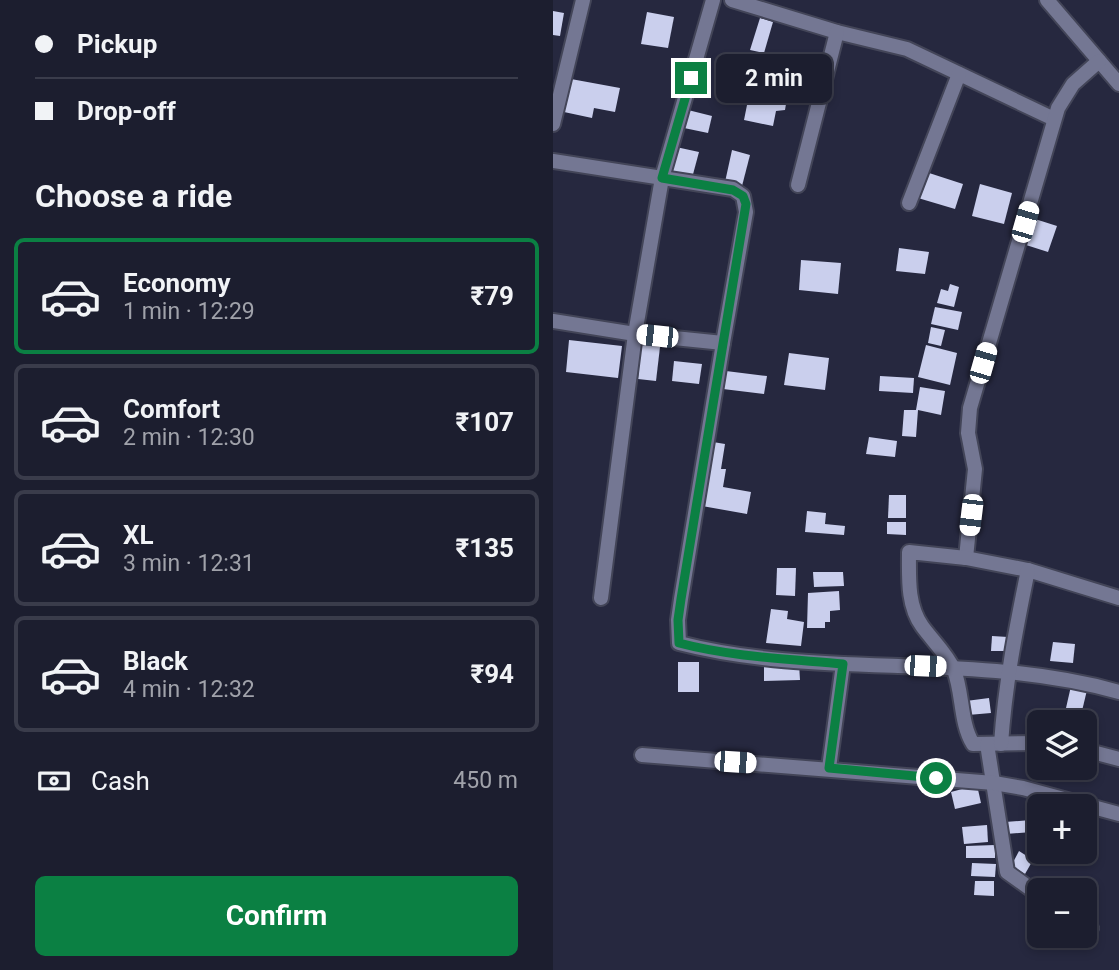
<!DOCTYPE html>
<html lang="en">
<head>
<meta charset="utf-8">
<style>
  body { margin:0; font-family:Roboto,sans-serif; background:#292b3b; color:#f1f3f6; height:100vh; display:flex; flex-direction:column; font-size:26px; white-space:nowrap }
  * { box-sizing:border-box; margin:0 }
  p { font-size:23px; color:#a0a2aa }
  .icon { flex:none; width:38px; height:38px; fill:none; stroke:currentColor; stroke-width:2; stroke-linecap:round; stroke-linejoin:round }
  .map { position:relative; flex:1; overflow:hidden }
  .drawer { display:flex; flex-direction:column; background:#1c1e2f; width:553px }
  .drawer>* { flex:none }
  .banner { display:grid; align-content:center; height:154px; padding:0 35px; background:#1c1e2f }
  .fabs { position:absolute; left:474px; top:710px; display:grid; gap:14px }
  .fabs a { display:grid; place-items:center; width:70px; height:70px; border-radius:10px; background:#1c1e2f; box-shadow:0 4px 10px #0003,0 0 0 2px #3a3c4b; font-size:35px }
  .end { position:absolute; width:32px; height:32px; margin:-16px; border:9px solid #0b8043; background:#fff; box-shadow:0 0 0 4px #fff }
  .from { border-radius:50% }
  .bubble { position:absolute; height:49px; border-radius:10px; background:#1c1e2f; box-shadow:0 4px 10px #0003,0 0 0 2px #3a3c4b; font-size:23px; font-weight:700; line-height:49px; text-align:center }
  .car { position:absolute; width:21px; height:42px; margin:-21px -10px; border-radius:9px; box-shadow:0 0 5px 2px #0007; background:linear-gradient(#fff 24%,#345 0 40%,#fff 0 76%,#345 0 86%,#fff 0) }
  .banner b { display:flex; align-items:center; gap:24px; height:66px; font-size:26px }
  .banner b+b { border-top:2px solid #3a3c4b }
  .banner i { width:18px; height:18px; background:#f1f3f6 }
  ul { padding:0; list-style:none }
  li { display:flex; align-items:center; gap:21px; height:116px; margin:0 14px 10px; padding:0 21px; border:4px solid #3a3c4b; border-radius:10px }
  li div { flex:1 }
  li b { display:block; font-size:26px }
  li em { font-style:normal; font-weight:700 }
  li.active { border-color:#0b8043 }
  li>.icon { width:63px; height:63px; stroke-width:1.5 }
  h2 { padding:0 35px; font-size:32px; line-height:84px }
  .pay { display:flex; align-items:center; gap:18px; height:77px; padding:0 35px; font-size:26px }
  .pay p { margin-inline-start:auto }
  .primary-button { display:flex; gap:14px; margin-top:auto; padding:14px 35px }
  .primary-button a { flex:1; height:80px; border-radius:10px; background:#0b8043; color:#fff; font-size:28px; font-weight:700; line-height:80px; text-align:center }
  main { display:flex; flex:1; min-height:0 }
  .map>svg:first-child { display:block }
  .building { fill:#cacfed }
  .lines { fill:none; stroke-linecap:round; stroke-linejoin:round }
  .minor-casing { stroke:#434558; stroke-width:18 }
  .minor { stroke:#747793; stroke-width:14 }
  .route { stroke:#0b8043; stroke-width:9 }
</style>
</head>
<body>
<main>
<section class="drawer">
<div class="banner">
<b><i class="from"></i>Pickup</b>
<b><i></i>Drop-off</b>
</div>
<h2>Choose a ride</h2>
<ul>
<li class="active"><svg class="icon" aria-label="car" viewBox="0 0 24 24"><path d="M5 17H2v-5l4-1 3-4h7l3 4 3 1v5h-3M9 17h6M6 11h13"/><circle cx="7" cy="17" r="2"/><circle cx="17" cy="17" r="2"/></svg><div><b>Economy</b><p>1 min · 12:29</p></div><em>₹79</em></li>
<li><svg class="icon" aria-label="car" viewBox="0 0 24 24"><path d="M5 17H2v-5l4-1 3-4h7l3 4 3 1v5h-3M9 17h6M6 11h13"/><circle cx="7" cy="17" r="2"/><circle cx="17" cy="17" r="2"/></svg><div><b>Comfort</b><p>2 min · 12:30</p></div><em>₹107</em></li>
<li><svg class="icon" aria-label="car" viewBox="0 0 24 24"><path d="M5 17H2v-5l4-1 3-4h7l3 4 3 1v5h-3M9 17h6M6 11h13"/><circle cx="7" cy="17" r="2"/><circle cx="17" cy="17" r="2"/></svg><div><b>XL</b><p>3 min · 12:31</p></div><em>₹135</em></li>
<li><svg class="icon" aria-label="car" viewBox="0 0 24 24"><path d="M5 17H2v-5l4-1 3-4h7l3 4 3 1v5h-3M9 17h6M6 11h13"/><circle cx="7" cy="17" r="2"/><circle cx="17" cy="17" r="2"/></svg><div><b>Black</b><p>4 min · 12:32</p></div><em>₹94</em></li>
</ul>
<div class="pay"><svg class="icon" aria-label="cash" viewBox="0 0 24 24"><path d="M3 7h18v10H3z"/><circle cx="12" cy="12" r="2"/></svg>Cash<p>450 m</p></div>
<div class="primary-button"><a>Confirm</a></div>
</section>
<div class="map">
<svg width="566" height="970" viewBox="0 0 566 970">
  <rect width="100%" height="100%" fill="#26283f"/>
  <g class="building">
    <polygon points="0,11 11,13 7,36 0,35"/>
    <polygon points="94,12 121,17 115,48 88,44"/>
    <polygon points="207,18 220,22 211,53 197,50"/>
    <polygon points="18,79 67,88 62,112 41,108 39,118 11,112"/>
    <polygon points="198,85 235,92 232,110 223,111 220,126 191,120"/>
    <polygon points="135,110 159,116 155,133 131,128"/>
    <polygon points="123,147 146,152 139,178 117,173"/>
    <polygon points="179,150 197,155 189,186 172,182"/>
    <polygon points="373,172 410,184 402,209 365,198"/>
    <polygon points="427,184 459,193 451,224 419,216"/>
    <polygon points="482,219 504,226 495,252 473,245"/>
    <polygon points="346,248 376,252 372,274 343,271"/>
    <polygon points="248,260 288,263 285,294 246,290"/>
    <polygon points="397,284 406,287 401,307 384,303 388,289 395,291"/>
    <polygon points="382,307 409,312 405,330 378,324"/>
    <polygon points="378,327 392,330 388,346 375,343"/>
    <polygon points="16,340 69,346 65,378 13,372"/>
    <polygon points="88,345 107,347 103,381 85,379"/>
    <polygon points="373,345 404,353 397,385 365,377"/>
    <polygon points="236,353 276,358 272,390 231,385"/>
    <polygon points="121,361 149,364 146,384 119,381"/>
    <polygon points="173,371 214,376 211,394 170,389"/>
    <polygon points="327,376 361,378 360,393 326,391"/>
    <polygon points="367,387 392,391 388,415 365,410 363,437 349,436 351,410 363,410"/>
    <polygon points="316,437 344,441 342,457 313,454"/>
    <polygon points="160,442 172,444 168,469 173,469 170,487 198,492 194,514 149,506"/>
    <polygon points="336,495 353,495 353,518 335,518"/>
    <polygon points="254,511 273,513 272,524 292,526 291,535 252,532"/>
    <polygon points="334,522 353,522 353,535 334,534"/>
    <polygon points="224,568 243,568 242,596 223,595"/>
    <polygon points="260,572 290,572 291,586 261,587"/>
    <polygon points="286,591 287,610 277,611 277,622 272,622 272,628 254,628 255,593"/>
    <polygon points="218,609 235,611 234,619 251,622 248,646 213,643"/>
    <polygon points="439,636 455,637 454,651 438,651"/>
    <polygon points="500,642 522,644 520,663 497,661"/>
    <rect x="125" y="662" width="21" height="30"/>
    <polygon points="211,663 246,663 247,680 211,681"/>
    <polygon points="518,686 534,690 529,711 513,708"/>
    <polygon points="436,698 438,713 415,715 413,701"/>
    <polygon points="424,785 428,803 402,809 398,792"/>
    <polygon points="478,820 479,832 453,834 452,822"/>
    <polygon points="434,825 435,842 411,844 409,827"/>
    <polygon points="442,845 442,858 413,858 413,846"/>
    <polygon points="466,851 480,860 472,874 458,866"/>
    <polygon points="419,863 443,864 442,877 418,876"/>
    <polygon points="422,881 441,881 441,896 421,895"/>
  </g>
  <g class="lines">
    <g class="minor-casing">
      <g id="minor">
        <polyline points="179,0 284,32 354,49 501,119"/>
        <polyline points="494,0 566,84"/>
        <polyline points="0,124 30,0"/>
        <polyline points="0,161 180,189 190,196 193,212 170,343"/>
        <polyline points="245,185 284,32"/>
        <polyline points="356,203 406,74"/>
        <path d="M0 321 82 334 170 343 128 599 125 620 126 643C269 680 422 651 566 692"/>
        <polyline points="413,558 422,469 415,433 417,408 505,108 520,84 546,61"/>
        <polyline points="48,598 82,334 109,178 160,0"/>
        <path d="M486 743 420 744C407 723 410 693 401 670 394 654 379 640 369 626 354 605 356 577 356 552L413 558 475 570 566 598"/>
        <polyline points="434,744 454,872 486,895"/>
        <path d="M448 744C452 685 463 628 475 570"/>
        <polyline points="532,750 566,759"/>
        <polyline points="89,755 441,783 470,788 566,814"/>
        <polyline points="276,768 290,664"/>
        <polyline points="532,924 538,928"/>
      </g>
    </g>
    <use href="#minor" class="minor"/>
  </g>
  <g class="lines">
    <path class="route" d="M138 78 109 178 180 190 190 196 193 204 128 599 125 620 126 643C179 657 235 659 290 664L276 768 383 778"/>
  </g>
</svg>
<div class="fabs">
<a><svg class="icon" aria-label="layers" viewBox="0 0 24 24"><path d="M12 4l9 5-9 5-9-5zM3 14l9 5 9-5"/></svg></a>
<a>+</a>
<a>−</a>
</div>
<i class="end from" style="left:383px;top:778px"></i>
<i class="end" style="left:138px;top:78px"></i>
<div class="bubble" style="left:163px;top:54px;width:116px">2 min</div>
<i class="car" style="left:472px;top:222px;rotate:16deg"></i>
<i class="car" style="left:104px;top:336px;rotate:276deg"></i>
<i class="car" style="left:430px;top:363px;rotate:16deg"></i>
<i class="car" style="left:418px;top:515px;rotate:187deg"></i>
<i class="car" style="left:372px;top:666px;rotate:92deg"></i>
<i class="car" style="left:182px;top:762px;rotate:94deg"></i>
</div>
</main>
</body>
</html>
